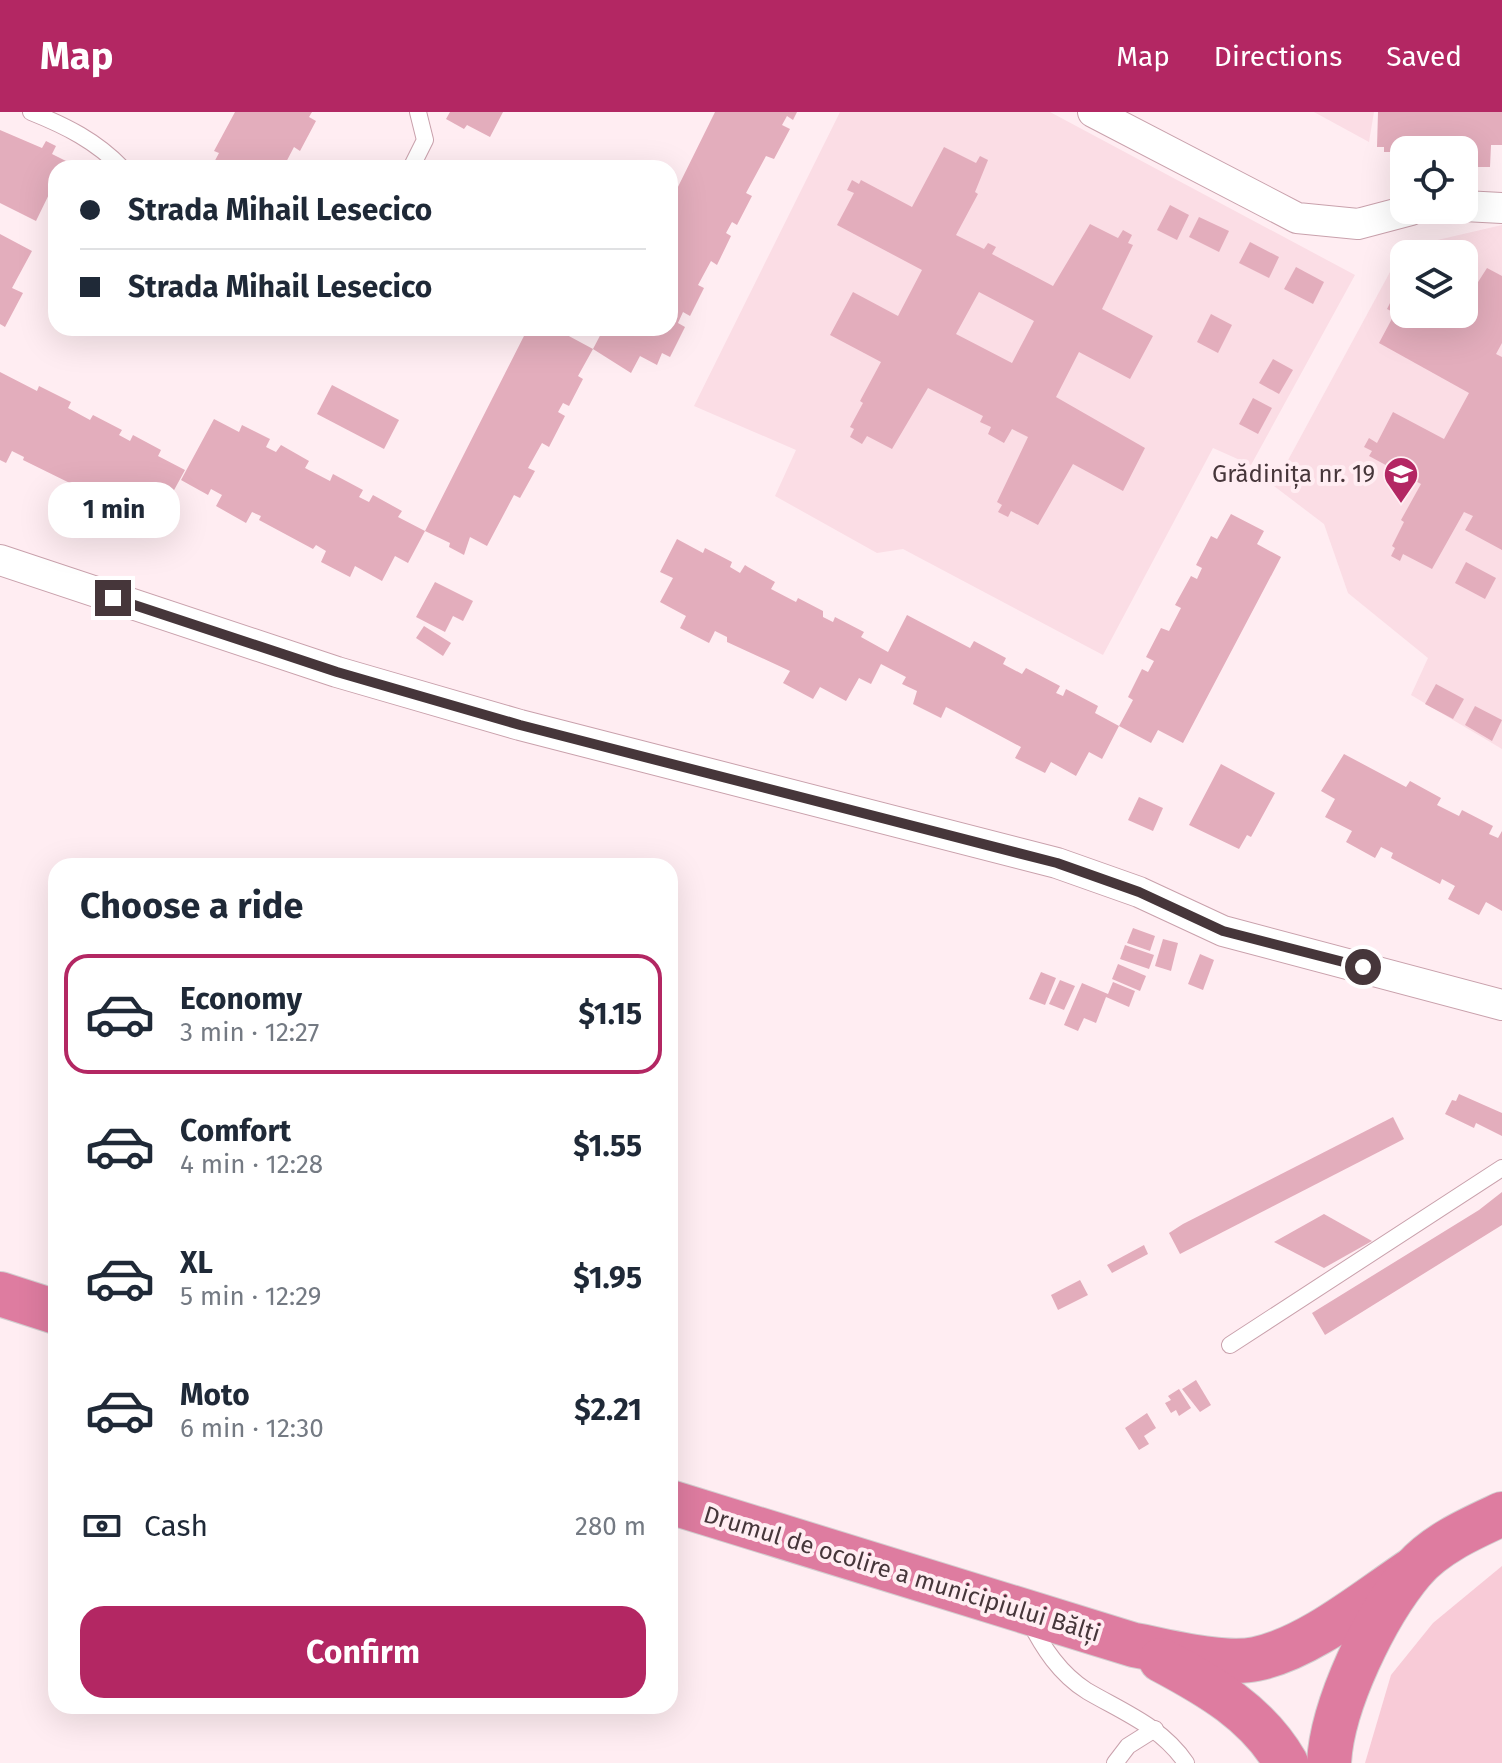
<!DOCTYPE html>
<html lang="en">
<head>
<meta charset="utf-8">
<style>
  body { margin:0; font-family:"Fira Sans",sans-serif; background:#f6f6f7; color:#1f2937; height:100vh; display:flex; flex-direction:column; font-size:30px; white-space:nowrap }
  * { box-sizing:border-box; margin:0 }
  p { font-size:26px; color:#747a83 }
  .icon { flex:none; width:44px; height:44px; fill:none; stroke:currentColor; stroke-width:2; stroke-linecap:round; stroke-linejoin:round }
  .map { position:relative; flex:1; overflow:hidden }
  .details { position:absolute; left:48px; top:746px; width:630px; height:856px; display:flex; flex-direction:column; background:#fff; border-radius:24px; box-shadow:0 8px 32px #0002 }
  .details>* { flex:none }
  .top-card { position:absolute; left:48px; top:48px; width:630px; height:176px; border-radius:24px; box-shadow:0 8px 32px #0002; display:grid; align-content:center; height:176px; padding:0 32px; background:#fff }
  .tools { position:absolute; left:1390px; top:24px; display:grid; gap:16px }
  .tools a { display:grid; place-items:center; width:88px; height:88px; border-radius:16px; background:#fff; box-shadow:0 8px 32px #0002; font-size:40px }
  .end { position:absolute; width:36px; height:36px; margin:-18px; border:10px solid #46363a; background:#fff; box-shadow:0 0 0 4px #fff }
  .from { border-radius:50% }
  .bubble { position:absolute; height:56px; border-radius:24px; background:#fff; box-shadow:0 8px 32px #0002; font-size:26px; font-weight:700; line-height:56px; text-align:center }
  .top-card b { display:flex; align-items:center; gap:28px; height:76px; font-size:30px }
  .top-card b+b { border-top:2px solid #e0e1e3 }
  .top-card i { width:20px; height:20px; background:#1f2937 }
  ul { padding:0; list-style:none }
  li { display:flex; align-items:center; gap:24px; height:120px; margin:0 16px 12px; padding:0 16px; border:4px solid transparent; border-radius:24px }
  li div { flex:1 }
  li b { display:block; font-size:30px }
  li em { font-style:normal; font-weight:700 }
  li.selected { border-color:#b32763 }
  li>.icon { width:72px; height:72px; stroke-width:1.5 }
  h2 { padding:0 32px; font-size:36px; line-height:96px }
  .pay { display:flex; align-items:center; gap:20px; height:88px; padding:0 32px; font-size:30px }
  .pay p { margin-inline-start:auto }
  .button { display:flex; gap:16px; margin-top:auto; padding:16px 32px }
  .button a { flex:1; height:92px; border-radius:24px; background:#b32763; color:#fff; font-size:32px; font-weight:700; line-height:92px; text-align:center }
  header { display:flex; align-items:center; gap:48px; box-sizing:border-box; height:112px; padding:0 40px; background:#b32763; color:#fff }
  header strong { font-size:38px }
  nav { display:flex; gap:44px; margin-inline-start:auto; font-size:28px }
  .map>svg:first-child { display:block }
  .built { fill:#fbdde5; fill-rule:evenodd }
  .green { fill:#f8cbd7 }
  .building { fill:#e3adbc; fill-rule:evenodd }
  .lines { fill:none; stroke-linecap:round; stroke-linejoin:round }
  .service-casing { stroke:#c9a1ac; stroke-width:18 }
  .minor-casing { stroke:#c9a1ac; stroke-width:32 }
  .trunk-casing { stroke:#d3cfd0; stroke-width:46 }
  .service { stroke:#fff; stroke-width:16 }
  .minor { stroke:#fff; stroke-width:30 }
  .trunk { stroke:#de7ca0; stroke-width:44 }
  .route { stroke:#46363a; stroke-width:10 }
  .labels { text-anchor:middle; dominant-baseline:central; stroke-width:8; stroke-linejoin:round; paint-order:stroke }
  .poi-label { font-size:24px; fill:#46363a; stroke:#ffedf2; text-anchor:end }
  .street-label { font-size:24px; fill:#46363a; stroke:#ffedf2 }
</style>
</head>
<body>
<header>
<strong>Map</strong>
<nav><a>Map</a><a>Directions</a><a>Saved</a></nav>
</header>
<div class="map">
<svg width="1502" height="1651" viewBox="0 0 1502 1651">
  <rect width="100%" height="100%" fill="#ffedf2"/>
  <g class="built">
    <polygon points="840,0 1050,0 1355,163 1251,353 1213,336 1103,543 903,437 877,441 775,384 796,338 694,294"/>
    <polygon points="1314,0 1374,0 1369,30"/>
    <path d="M1502 113V637L1411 583 1428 546 1348 481 1324 412 1274 374 1403 136ZM1404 142H1464V202H1404Z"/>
  </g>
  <polygon class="green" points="1502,1454 1502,1651 1365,1651 1391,1563 1433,1511"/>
  <g class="building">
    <polygon points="235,0 312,0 309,5 316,9 300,39 294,35 283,56 211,56 219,41 214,39"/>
    <polygon points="450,0 503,0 490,25 467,13 464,17 446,7"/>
    <polygon points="715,0 797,0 793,8 787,4 782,13 790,17 774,47 766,44 746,81 752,84 737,113 732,110 726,121 731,124 717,153 711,149 698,173 704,176 690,204 683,200 678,211 685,215 670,245 662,241 657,253 640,244 631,261 593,237 604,216 670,216 670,91"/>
    <polygon points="1378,0 1502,0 1502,33 1491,33 1490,55 1468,55 1468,49 1464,49 1464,38 1406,38 1405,35 1404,40 1384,40 1384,35 1377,35"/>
    <polygon points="0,18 42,36 46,29 56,34 52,42 66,49 62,56 56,56 56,68 36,109 0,91"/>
    <path d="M944 35 976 51 980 44 988 48 975 80 978 82 956 123 984 137 988 131 996 135 992 142 1053 174 1090 112 1118 126 1123 118 1132 123 1128 131 1133 133 1102 197 1153 224 1130 267 1079 240 1056 285 1145 336 1123 379 1073 352 1038 413 1011 399 1008 405 998 400 1002 393 997 390 1028 325 1012 317 1004 331 988 322 991 315 980 310 983 304 928 276 892 337 867 324 862 332 850 325 854 317 850 315 863 291 860 289 881 250 830 223 853 180 898 204 922 158 837 113 854 81 847 78 852 68 859 72 861 68 912 95ZM979 180 1034 209 1012 251 956 222Z"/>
    <polygon points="1170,93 1189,103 1177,128 1157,118"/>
    <polygon points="1199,105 1229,119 1219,140 1189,125"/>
    <polygon points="0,122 32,139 12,176 23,181 5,215 0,212"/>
    <polygon points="1250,130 1279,145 1269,166 1239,151"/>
    <polygon points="1296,155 1324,170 1313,192 1284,177"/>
    <polygon points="1487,156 1502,164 1502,231 1496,242 1502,245 1502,438 1465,418 1473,404 1464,400 1432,457 1403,442 1400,449 1391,444 1395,436 1392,434 1404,410 1401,408 1421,372 1369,344 1372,339 1364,335 1369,326 1377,331 1393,300 1444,327 1469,281 1379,231 1395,201 1387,197 1392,187 1400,192 1404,185 1404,202 1430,202 1452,214 1459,202 1464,202 1464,192"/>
    <polygon points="1211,202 1232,213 1218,241 1197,230"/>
    <polygon points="528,216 554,216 593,237 578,264 583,267 569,294 563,291 558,300 565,304 549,335 542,331 528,356 535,359 520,386 514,383 487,434 470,425 464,443 449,435 450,431 425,419"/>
    <polygon points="1273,247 1293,258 1279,282 1259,271"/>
    <polygon points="0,260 37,279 39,274 71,290 68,296 90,308 93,303 122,318 119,323 130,329 133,323 161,338 158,344 185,358 167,391 155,384 142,408 115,394 109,406 79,390 86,379 23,348 24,345 12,339 6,351 0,348"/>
    <polygon points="332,273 399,308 384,337 317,302"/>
    <polygon points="1253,286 1272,296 1258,322 1239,312"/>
    <polygon points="214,307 239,320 242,313 270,327 266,335 276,340 281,333 309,349 305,356 330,369 333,362 363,378 359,385 369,390 373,383 402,399 398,405 425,419 408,451 395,444 382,469 355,454 350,465 321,450 326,439 316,433 313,437 259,408 261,404 252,400 246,411 216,394 222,383 211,377 208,383 181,368"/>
    <polygon points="1231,402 1264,419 1257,432 1281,445 1183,631 1158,618 1151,631 1119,614 1133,588 1128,585 1142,557 1148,560 1154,549 1146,545 1161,516 1169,519 1181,496 1175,493 1191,464 1197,467 1202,456 1196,453 1211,424 1217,427"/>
    <polygon points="677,427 703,441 705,436 732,450 730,455 740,461 745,453 748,455 775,470 771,477 796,490 798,486 823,499 823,505 833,510 835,505 864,520 861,525 888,540 907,503 970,536 974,529 1006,546 1003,552 1022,562 1026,556 1060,574 1056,581 1063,584 1066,577 1098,594 1095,601 1119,614 1102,647 1089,640 1076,664 1051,650 1045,661 1015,646 1021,635 954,599 946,595 941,606 913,592 917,579 902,572 906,565 881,552 871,572 859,566 846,589 820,575 813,587 783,571 790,559 727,530 727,525 715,519 709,531 680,516 686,504 660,490 673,466 660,460"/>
    <polygon points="1466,450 1496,466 1485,487 1455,471"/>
    <polygon points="435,470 473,489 463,509 453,504 445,520 416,505"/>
    <polygon points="424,514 451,531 443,544 416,526"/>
    <polygon points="1436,572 1464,587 1453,607 1425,592"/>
    <polygon points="1475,594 1502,608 1492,629 1465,613"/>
    <polygon points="1344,642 1406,675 1410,669 1441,686 1437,693 1459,704 1462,698 1493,714 1489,722 1498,726 1502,719 1502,799 1486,790 1479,803 1448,787 1455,774 1442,767 1440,772 1391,746 1393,741 1381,735 1375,746 1346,730 1352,719 1325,705 1335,687 1321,679"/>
    <polygon points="1221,652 1275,681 1251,725 1247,723 1239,737 1189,713"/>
    <polygon points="1139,685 1163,696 1153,719 1128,708"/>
    <polygon points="1133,816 1155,824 1150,839 1127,831"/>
    <polygon points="1163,827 1178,831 1171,859 1155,854"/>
    <polygon points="1125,833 1154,843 1149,857 1120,847"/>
    <polygon points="1200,842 1214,848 1203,878 1188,872"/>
    <polygon points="1118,852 1146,864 1140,879 1112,867"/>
    <polygon points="1041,860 1056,866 1045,893 1029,887"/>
    <polygon points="1060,868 1075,874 1064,898 1049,892"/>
    <polygon points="1113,870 1135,879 1129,895 1106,885 1096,911 1084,906 1078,919 1064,913 1082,871 1108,882"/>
    <polygon points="1459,982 1502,1001 1502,1024 1476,1011 1474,1016 1445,1002 1452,988 1456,989"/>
    <polygon points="1393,1005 1404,1027 1180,1142 1169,1121 1183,1112"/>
    <polygon points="1502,1080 1502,1113 1325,1223 1312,1201 1479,1098"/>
    <polygon points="1324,1102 1372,1129 1324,1156 1274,1130"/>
    <polygon points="1144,1133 1148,1142 1112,1161 1107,1153"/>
    <polygon points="1080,1168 1088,1183 1058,1198 1051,1183"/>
    <polygon points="1196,1268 1211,1293 1200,1300 1182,1277"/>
    <polygon points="1179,1277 1191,1296 1179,1304 1176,1298 1171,1301 1165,1291 1171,1288 1168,1284"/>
    <polygon points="1147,1301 1156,1316 1144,1324 1149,1332 1139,1338 1125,1316"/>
  </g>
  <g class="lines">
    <g class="service-casing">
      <g id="service">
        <path d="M31 0C66 14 96 29 122 56"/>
        <polyline points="411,56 425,28 418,0"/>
        <polyline points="1230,1233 1502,1056"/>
        <path d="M1029 1508C1043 1536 1060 1562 1087 1579 1123 1600 1162 1615 1186 1651"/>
        <polyline points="1115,1651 1128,1634 1155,1617"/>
      </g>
    </g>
    <g class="minor-casing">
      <g id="minor">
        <polyline points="1093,0 1297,106 1358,112 1411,98"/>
        <polyline points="1464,94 1502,96"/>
        <polyline points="0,448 337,560 520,613 1057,751 1139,780 1223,819 1502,893"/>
      </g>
    </g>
    <g class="trunk-casing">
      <g id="trunk">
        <polyline points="0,1182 56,1200"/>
        <path d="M670 1390 1134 1533C1168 1539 1223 1554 1256 1547 1310 1536 1368 1487 1415 1456"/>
        <path d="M1161 1548C1210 1574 1257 1601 1286 1651"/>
        <path d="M1329 1651C1332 1592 1376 1502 1414 1457 1437 1431 1472 1416 1502 1402"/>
      </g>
    </g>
    <use href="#service" class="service"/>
    <use href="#minor" class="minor"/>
    <use href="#trunk" class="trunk"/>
  </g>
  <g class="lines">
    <polyline class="route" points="113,486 337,560 520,613 1057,751 1139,780 1223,819 1363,855"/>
  </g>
  <defs>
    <g id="school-pin" transform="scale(1.8)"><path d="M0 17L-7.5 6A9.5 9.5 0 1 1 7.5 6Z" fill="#b32763" stroke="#ffedf2"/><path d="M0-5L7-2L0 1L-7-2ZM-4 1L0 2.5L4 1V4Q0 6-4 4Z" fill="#fff"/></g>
  </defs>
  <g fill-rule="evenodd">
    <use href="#school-pin" x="1401" y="362"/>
  </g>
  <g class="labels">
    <g class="poi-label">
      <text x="1375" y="362">Grădinița nr. 19</text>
    </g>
    <g class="street-label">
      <text transform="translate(902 1462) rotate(17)">Drumul de ocolire a municipiului Bălți</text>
    </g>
  </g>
</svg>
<div class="tools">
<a><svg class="icon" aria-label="locate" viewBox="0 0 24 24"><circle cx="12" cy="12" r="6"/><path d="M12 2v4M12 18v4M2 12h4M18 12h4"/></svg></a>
<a><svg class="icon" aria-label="layers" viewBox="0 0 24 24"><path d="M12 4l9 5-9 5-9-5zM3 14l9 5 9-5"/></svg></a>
</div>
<i class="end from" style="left:1363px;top:855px"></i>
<i class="end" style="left:113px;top:486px"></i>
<div class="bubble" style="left:48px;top:370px;width:132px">1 min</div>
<div class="top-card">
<b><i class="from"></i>Strada Mihail Lesecico</b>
<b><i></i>Strada Mihail Lesecico</b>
</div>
<section class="details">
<h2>Choose a ride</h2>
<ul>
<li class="selected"><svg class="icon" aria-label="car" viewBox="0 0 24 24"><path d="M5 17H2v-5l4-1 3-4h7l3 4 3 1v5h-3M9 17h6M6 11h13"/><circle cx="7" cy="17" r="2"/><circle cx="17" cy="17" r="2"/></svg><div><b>Economy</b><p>3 min · 12:27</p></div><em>$1.15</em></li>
<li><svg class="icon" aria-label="car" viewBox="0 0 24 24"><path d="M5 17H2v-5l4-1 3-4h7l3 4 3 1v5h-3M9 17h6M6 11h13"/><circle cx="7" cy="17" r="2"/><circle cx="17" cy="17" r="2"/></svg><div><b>Comfort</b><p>4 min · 12:28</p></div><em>$1.55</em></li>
<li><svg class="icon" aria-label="car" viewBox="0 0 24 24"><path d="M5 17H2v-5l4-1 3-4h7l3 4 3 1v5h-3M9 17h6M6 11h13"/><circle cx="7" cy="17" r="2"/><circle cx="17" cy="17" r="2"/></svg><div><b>XL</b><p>5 min · 12:29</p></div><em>$1.95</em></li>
<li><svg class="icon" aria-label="car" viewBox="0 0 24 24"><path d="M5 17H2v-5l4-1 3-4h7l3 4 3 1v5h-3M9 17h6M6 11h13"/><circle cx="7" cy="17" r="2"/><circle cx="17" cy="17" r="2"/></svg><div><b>Moto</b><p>6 min · 12:30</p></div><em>$2.21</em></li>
</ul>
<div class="pay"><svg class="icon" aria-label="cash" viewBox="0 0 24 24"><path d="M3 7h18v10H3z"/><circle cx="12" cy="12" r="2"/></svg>Cash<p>280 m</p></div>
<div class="button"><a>Confirm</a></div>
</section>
</div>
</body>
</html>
